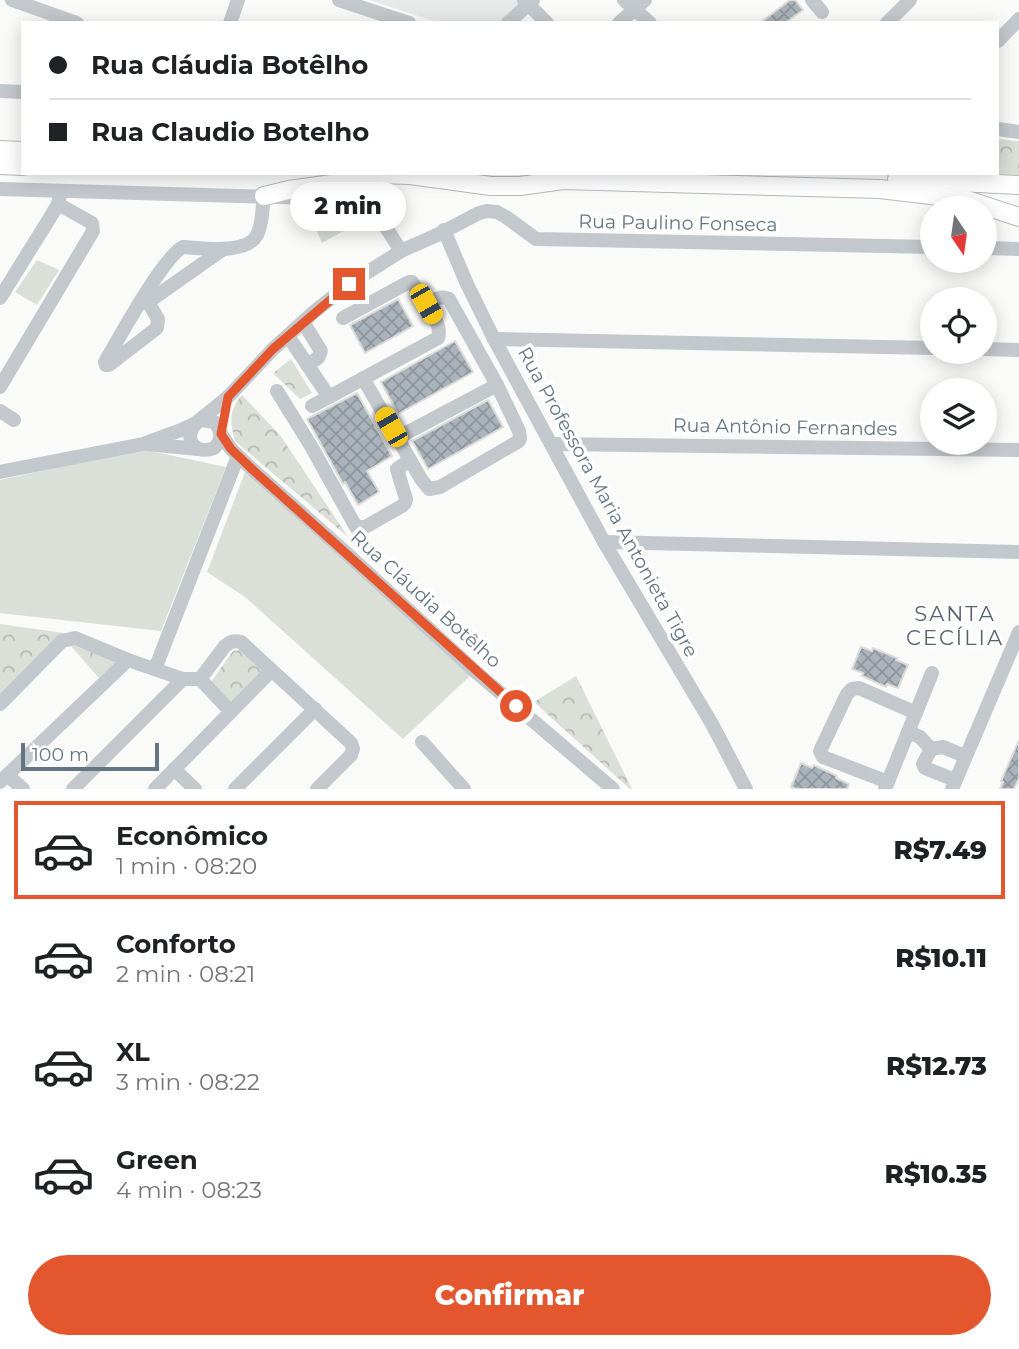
<!DOCTYPE html>
<html lang="pt">
<head>
<meta charset="utf-8">
<style>
  body { margin:0; font-family:Montserrat,sans-serif; background:#f2f2f2; color:#202124; height:100vh; display:flex; flex-direction:column; font-size:26px; white-space:nowrap }
  * { box-sizing:border-box; margin:0 }
  p { font-size:23px; color:#757577 }
  .icon { flex:none; width:38px; height:38px; fill:none; stroke:currentColor; stroke-width:2; stroke-linecap:round; stroke-linejoin:round }
  .map { position:relative; height:789px; overflow:hidden }
  .details { display:flex; flex-direction:column; background:#fff; flex:1 }
  .details>* { flex:none }
  .banner { position:absolute; left:21px; top:21px; width:978px; height:154px; border-radius:0px; box-shadow:0 4px 18px #0003; display:grid; align-content:center; height:154px; padding:0 28px; background:#fff }
  .needle { width:46px; rotate:167deg }
  .controls { position:absolute; left:920px; top:196px; display:grid; gap:14px }
  .controls a { display:grid; place-items:center; width:77px; height:77px; border-radius:50%; background:#fff; box-shadow:0 4px 18px #0003; font-size:35px }
  .scale { position:absolute; left:21px; bottom:18px; width:138px; box-sizing:border-box; padding-left:7px; border:4px solid #657683; border-top:0; font-size:19px; line-height:24px; white-space:nowrap; color:#657683; -webkit-text-stroke:5px #fff; paint-order:stroke }
  .end { position:absolute; width:32px; height:32px; margin:-16px; border:9px solid #e4572e; background:#fff; box-shadow:0 0 0 4px #fff }
  .from { border-radius:50% }
  .bubble { position:absolute; height:49px; border-radius:24px; background:#fff; box-shadow:0 4px 18px #0003; font-size:23px; font-weight:800; line-height:49px; text-align:center }
  .car { position:absolute; width:21px; height:42px; margin:-21px -10px; border-radius:9px; box-shadow:0 0 5px 2px #0007; background:linear-gradient(#f5c518 24%,#345 0 40%,#f5c518 0 76%,#345 0 86%,#f5c518 0) }
  .banner b { display:flex; align-items:center; gap:24px; height:66px; font-size:26px }
  .banner b+b { border-top:2px solid #e0e0e0 }
  .banner i { width:18px; height:18px; background:#202124 }
  ul { padding:12px 0 0; list-style:none }
  li { display:flex; align-items:center; gap:21px; height:98px; margin:0 14px 10px; padding:0 14px; border:4px solid transparent; border-radius:0px }
  li div { flex:1 }
  li b { display:block; font-size:26px }
  li em { font-style:normal; font-weight:800 }
  li.selected { border-color:#e4572e }
  li>.icon { width:63px; height:63px; stroke-width:1.5 }
  .button { display:flex; gap:14px; margin-top:auto; padding:14px 28px }
  .button a { flex:1; height:80px; border-radius:42px; background:#e4572e; color:#fff; font-size:28px; font-weight:800; line-height:80px; text-align:center }
  .map>svg:first-child { display:block }
  .built { fill:#e8e9e9 }
  .green { fill:#dadfd7 }
  .park { fill:url(#park-crowns) }
  .building { fill:url(#building-cross-hatch); stroke:#dcdcda; stroke-width:2 }
  .lines { fill:none; stroke-linecap:round; stroke-linejoin:round }
  .major-casing { stroke:#b5babe; stroke-width:20 }
  .minor { stroke:#c3c8cc; stroke-width:14 }
  .major { stroke:#fff; stroke-width:18 }
  .route { stroke:#e4572e; stroke-width:9 }
  .labels { text-anchor:middle; dominant-baseline:central; stroke-width:7; stroke-linejoin:round; paint-order:stroke }
  .street-label { font-size:19px; fill:#657683; stroke:#fff }
  .neighbourhood-label { font-size:21px; letter-spacing:2px; fill:#57646e; stroke:#fff }
</style>
</head>
<body>
<div class="map">
<svg width="1019" height="789" viewBox="0 0 1019 789">
  <defs>
    <pattern id="park-crowns" width="20" height="18" patternUnits="userSpaceOnUse" patternTransform="scale(1.75)"><rect width="20" height="18" fill="#dadfd7"/><path d="M2 6a3 3 0 1 1 6 0M12 15a3 3 0 1 1 6 0" fill="none" stroke="#b4b9b4"/></pattern>
    <pattern id="building-cross-hatch" width="8" height="8" patternUnits="userSpaceOnUse" patternTransform="scale(1.75)"><rect width="8" height="8" fill="#aab3b9"/><path d="M0 0l8 8M0 8l8-8" fill="none" stroke="#8e969c"/></pattern>
  </defs>
  <rect width="100%" height="100%" fill="#fafaf8"/>
  <polygon class="built" points="369,0 520,0 524,4 503,23 440,23"/>
  <g class="green">
    <polygon points="348,211 356,224 322,243 314,225"/>
    <polygon points="37,260 59,270 37,305 15,292"/>
    <polygon points="141,449 226,467 161,631 0,613 0,480"/>
    <polygon points="245,472 472,674 403,739 245,597 207,572"/>
  </g>
  <g class="park">
    <polygon points="998,139 1019,141 1019,179 887,173 998,173"/>
    <polygon points="291,359 312,393 300,399 273,373"/>
    <path d="M242 395 280 435 348 537 235 441C230 422 228 411 242 395Z"/>
    <polygon points="0,624 64,633 0,696"/>
    <polygon points="72,645 117,661 99,678 71,646"/>
    <polygon points="240,650 266,672 233,705 211,682 233,651"/>
    <polygon points="576,676 632,789 630,789 534,702"/>
  </g>
  <g class="building">
    <polygon points="790,0 795,0 803,10 785,23 760,23"/>
    <polygon points="398,299 413,326 365,353 350,325"/>
    <polygon points="455,341 473,372 398,414 381,382"/>
    <polygon points="357,393 392,456 367,471 379,492 358,505 345,482 343,484 307,419"/>
    <polygon points="488,400 503,427 428,469 412,441"/>
    <polygon points="861,647 872,651 873,648 897,658 896,660 908,665 898,688 887,684 886,687 862,676 863,673 852,669"/>
    <polygon points="1019,740 1019,778 1014,789 1000,789 1003,782 1001,781"/>
    <polygon points="801,763 812,768 814,765 837,776 836,778 849,784 847,789 797,789 791,787"/>
  </g>
  <g class="lines">
    <g class="major-casing">
      <g id="major">
        <polyline points="0,150 23,151"/>
        <polyline points="0,165 23,166"/>
        <polyline points="343,173 410,175 491,186 520,186 563,180 880,189 964,199 1019,217"/>
        <polyline points="897,179 1019,185"/>
        <polyline points="264,196 289,190 360,180"/>
      </g>
    </g>
    <g class="minor">
      <polyline points="12,0 77,23"/>
      <polyline points="339,0 409,23"/>
      <polyline points="524,0 547,23"/>
      <polyline points="624,0 650,23"/>
      <polyline points="812,0 822,12"/>
      <polyline points="230,23 238,0"/>
      <polyline points="508,23 533,0"/>
      <polyline points="619,23 645,0"/>
      <polyline points="887,23 910,0"/>
      <polyline points="998,41 1019,19"/>
      <polyline points="0,91 23,92"/>
      <polyline points="998,129 1019,132"/>
      <polyline points="0,189 345,199 366,204 378,215 401,251"/>
      <polyline points="444,230 467,284 494,339 604,542 712,724 746,789"/>
      <polyline points="985,248 1019,249"/>
      <polyline points="0,298 51,216 58,204 60,195"/>
      <polyline points="143,298 148,302 222,250"/>
      <path d="M148 302 158 319 157 328 109 365H106L105 362C119 338 163 257 183 247 202 248 246 255 257 235 263 224 262 208 264 196"/>
      <polyline points="343,318 409,282 412,282 426,304"/>
      <polyline points="303,322 321,351 318,358 307,365"/>
      <path d="M288 336 329 397 438 338C442 326 432 314 426 304 434 300 440 295 449 299L497 385 519 431 520 438 519 441 440 487 429 489 421 479 363 378"/>
      <polyline points="494,339 933,348"/>
      <polyline points="985,349 1019,350"/>
      <polyline points="0,387 93,231 92,223 58,204"/>
      <polyline points="277,391 311,446 356,527 365,527 402,506 405,503 406,499 397,469 410,460"/>
      <polyline points="312,406 329,397"/>
      <polyline points="0,411 14,420"/>
      <polyline points="196,423 228,397 273,349 315,311 349,284 401,251 437,235 479,213 487,211 497,212 506,217 536,239 933,247"/>
      <polyline points="221,434 231,449 253,470 344,551 477,673 613,789"/>
      <polyline points="397,438 497,385"/>
      <polyline points="147,444 198,449"/>
      <polyline points="551,444 1019,450"/>
      <path d="M0 472 143 444 181 430 202 420 214 422C222 430 223 440 214 448 196 455 183 441 195 424"/>
      <polyline points="604,542 1019,552"/>
      <polyline points="155,669 238,456"/>
      <path d="M200 679 225 646C230 642 234 640 241 642L351 743 353 749 351 755 317 789"/>
      <polyline points="0,704 62,641 75,638 128,660 183,679 200,679 231,712"/>
      <polyline points="908,732 920,737 931,749"/>
      <polyline points="422,742 464,789"/>
      <polyline points="931,749 923,764 925,768 955,780"/>
      <polyline points="931,749 943,747 965,756"/>
      <polyline points="174,769 195,789"/>
      <polyline points="7,775 23,789"/>
      <polyline points="0,782 128,660"/>
      <polyline points="888,782 823,757 820,751 847,694 852,689 859,688 916,713"/>
      <polyline points="73,789 183,679"/>
      <polyline points="155,789 271,671"/>
      <polyline points="235,789 315,709"/>
      <polyline points="885,789 932,673"/>
      <polyline points="952,789 1019,632"/>
    </g>
    <use href="#major" class="major"/>
  </g>
  <g class="lines">
    <polyline class="route" points="349,284 273,349 228,397 221,434 231,449 253,470 516,706"/>
  </g>
  <g class="labels">
    <g class="street-label">
      <text transform="translate(678 223) rotate(1)">Rua Paulino Fonseca</text>
      <text transform="translate(785 427) rotate(1)">Rua Antônio Fernandes</text>
      <text transform="translate(608 502) rotate(61)">Rua Professora Maria Antonieta Tigre</text>
      <text transform="translate(426 599) rotate(42)">Rua Cláudia Botêlho</text>
    </g>
    <g class="neighbourhood-label">
      <text x="955" y="613">SANTA<tspan x="955" dy="24">CECÍLIA</tspan></text>
    </g>
  </g>
</svg>
<div class="controls">
<a><svg class="needle" viewBox="-14 -14 28 28"><path d="M0-13l5 13h-10z" fill="#e53935"/><path d="M0 13l5-13h-10z" fill="#757577"/></svg></a>
<a><svg class="icon" aria-label="locate" viewBox="0 0 24 24"><circle cx="12" cy="12" r="6"/><path d="M12 2v4M12 18v4M2 12h4M18 12h4"/></svg></a>
<a><svg class="icon" aria-label="layers" viewBox="0 0 24 24"><path d="M12 4l9 5-9 5-9-5zM3 14l9 5 9-5"/></svg></a>
</div>
<div class="scale">100 m</div>
<i class="end from" style="left:516px;top:706px"></i>
<i class="end" style="left:349px;top:284px"></i>
<div class="bubble" style="left:290px;top:182px;width:116px">2 min</div>
<i class="car" style="left:426px;top:304px;rotate:150deg"></i>
<i class="car" style="left:391px;top:427px;rotate:330deg"></i>
<div class="banner">
<b><i class="from"></i>Rua Cláudia Botêlho</b>
<b><i></i>Rua Claudio Botelho</b>
</div>
</div>
<section class="details">
<ul>
<li class="selected"><svg class="icon" aria-label="car" viewBox="0 0 24 24"><path d="M5 17H2v-5l4-1 3-4h7l3 4 3 1v5h-3M9 17h6M6 11h13"/><circle cx="7" cy="17" r="2"/><circle cx="17" cy="17" r="2"/></svg><div><b>Econômico</b><p>1 min · 08:20</p></div><em>R$7.49</em></li>
<li><svg class="icon" aria-label="car" viewBox="0 0 24 24"><path d="M5 17H2v-5l4-1 3-4h7l3 4 3 1v5h-3M9 17h6M6 11h13"/><circle cx="7" cy="17" r="2"/><circle cx="17" cy="17" r="2"/></svg><div><b>Conforto</b><p>2 min · 08:21</p></div><em>R$10.11</em></li>
<li><svg class="icon" aria-label="car" viewBox="0 0 24 24"><path d="M5 17H2v-5l4-1 3-4h7l3 4 3 1v5h-3M9 17h6M6 11h13"/><circle cx="7" cy="17" r="2"/><circle cx="17" cy="17" r="2"/></svg><div><b>XL</b><p>3 min · 08:22</p></div><em>R$12.73</em></li>
<li><svg class="icon" aria-label="car" viewBox="0 0 24 24"><path d="M5 17H2v-5l4-1 3-4h7l3 4 3 1v5h-3M9 17h6M6 11h13"/><circle cx="7" cy="17" r="2"/><circle cx="17" cy="17" r="2"/></svg><div><b>Green</b><p>4 min · 08:23</p></div><em>R$10.35</em></li>
</ul>
<div class="button"><a>Confirmar</a></div>
</section>
</body>
</html>
